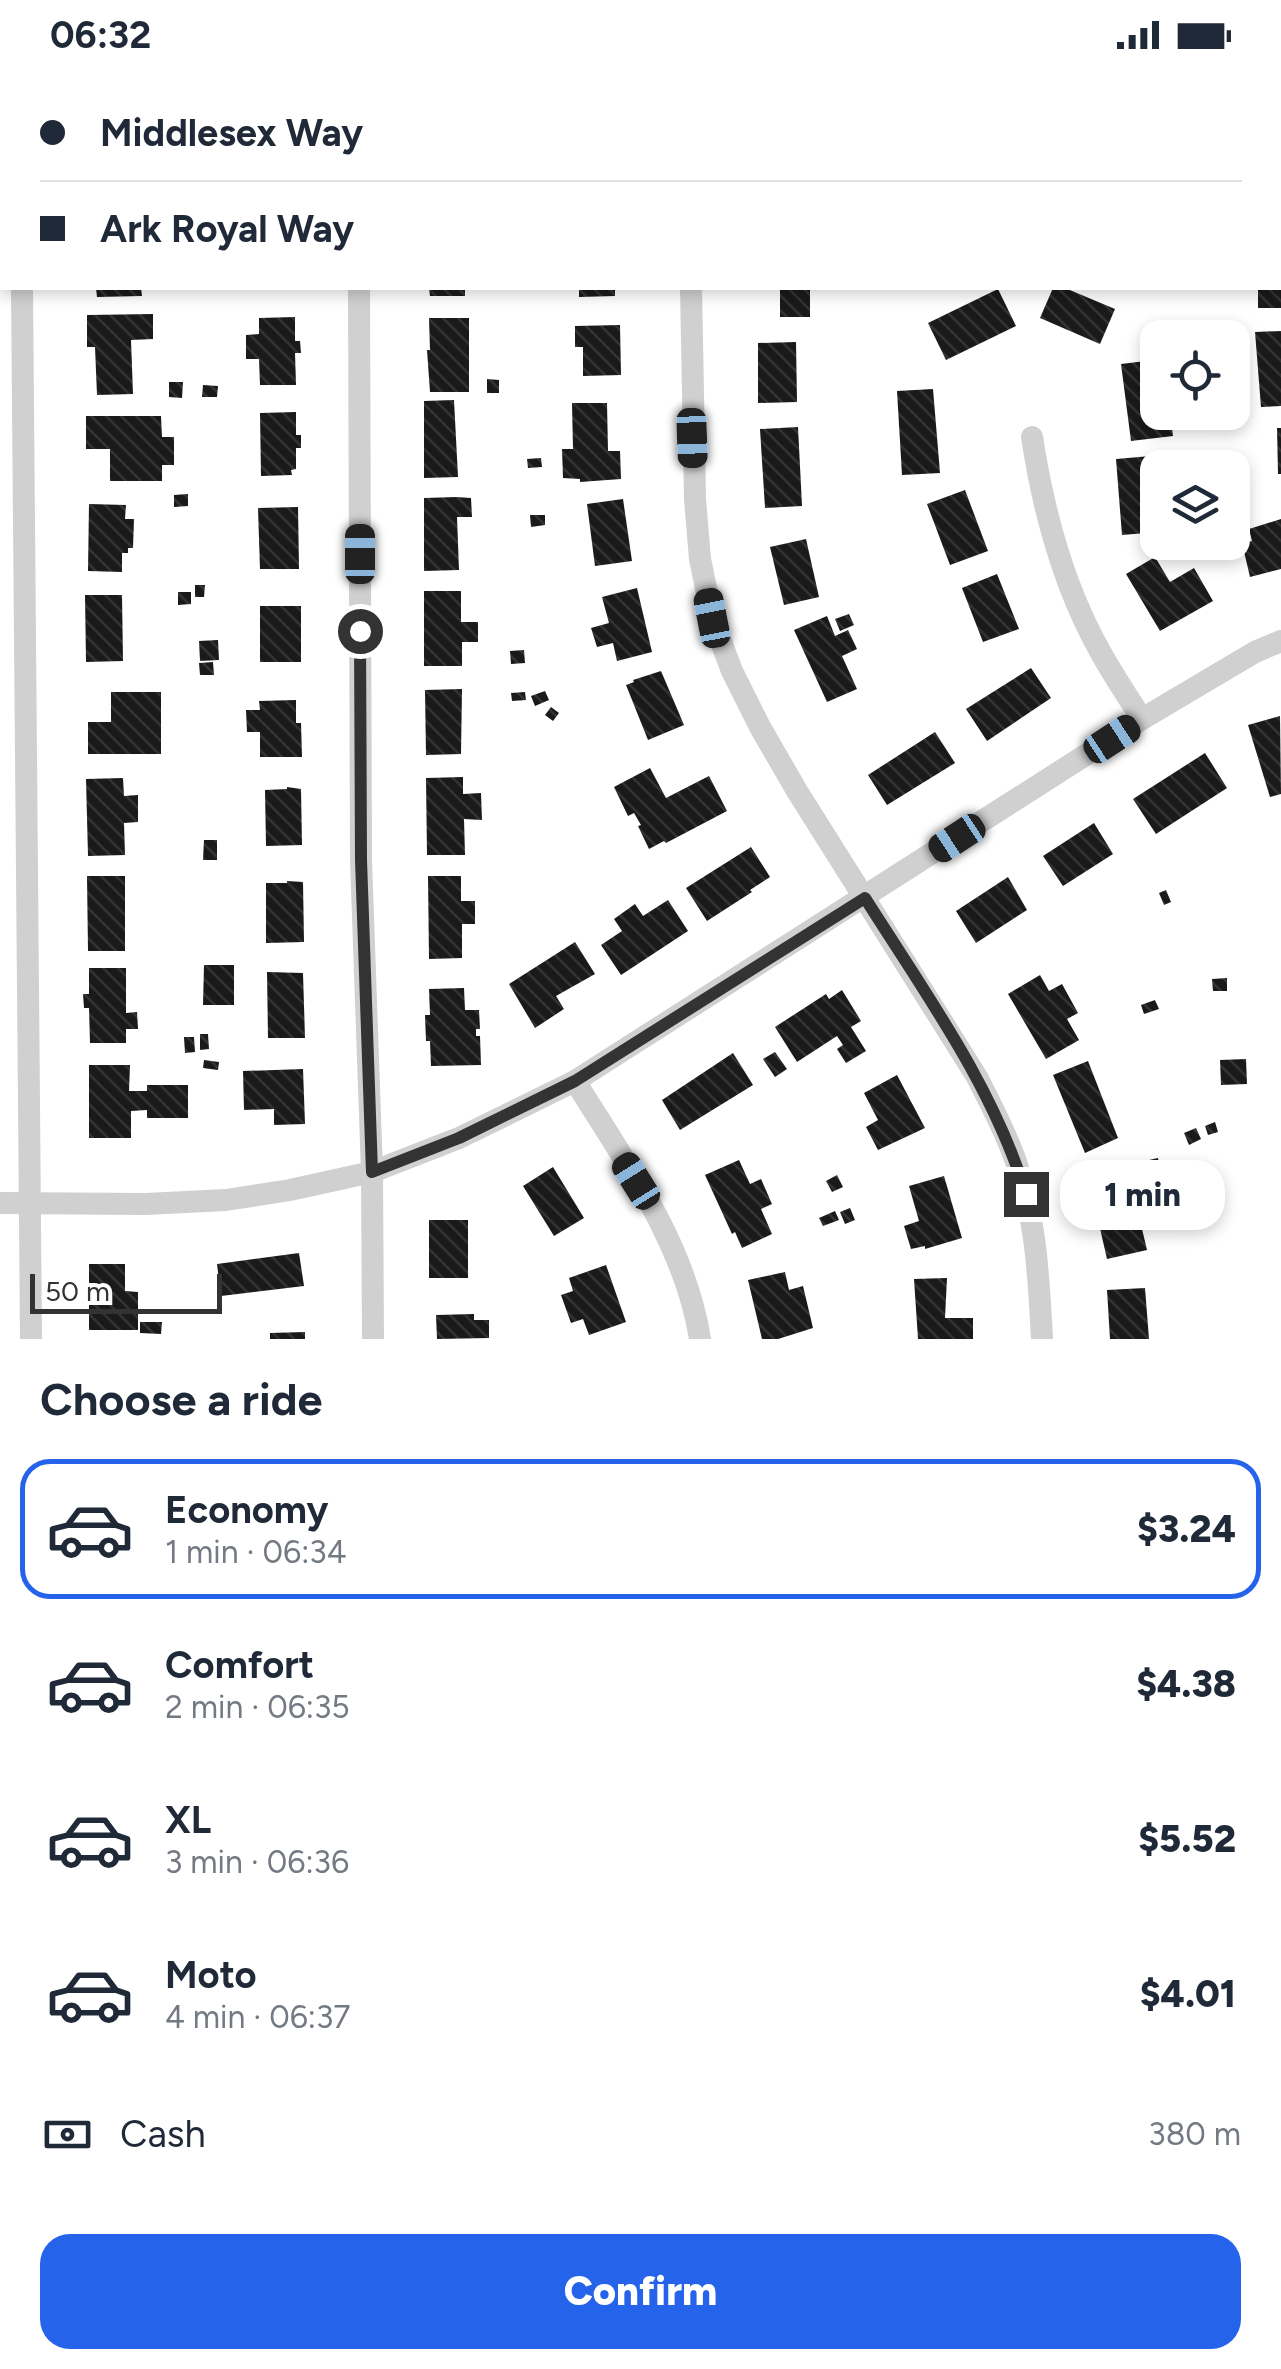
<!DOCTYPE html>
<html lang="en">
<head>
<meta charset="utf-8">
<style>
  body { margin:0; font-family:Figtree,sans-serif; background:#f6f6f7; color:#1f2937; height:100vh; display:flex; flex-direction:column; font-size:38px; white-space:nowrap }
  * { box-sizing:border-box; margin:0 }
  p { font-size:32px; color:#747a83 }
  .icon { flex:none; width:55px; height:55px; fill:none; stroke:currentColor; stroke-width:2; stroke-linecap:round; stroke-linejoin:round }
  .map { position:relative; height:1269px; overflow:hidden }
  .side { display:flex; flex-direction:column; background:#fff; flex:1 }
  .side>* { flex:none }
  .top-card { position:absolute; left:0px; top:0px; width:1282px; height:220px; box-shadow:0 5px 15px #0003; display:grid; align-content:center; height:220px; padding:0 40px; background:#fff }
  .fabs { position:absolute; left:1140px; top:250px; display:grid; gap:20px }
  .fabs a { display:grid; place-items:center; width:110px; height:110px; border-radius:20px; background:#fff; box-shadow:0 5px 15px #0003; font-size:50px }
  .scale { position:absolute; left:30px; bottom:25px; width:192px; box-sizing:border-box; padding-left:10px; border:5px solid #333; border-top:0; font-size:28px; line-height:35px; white-space:nowrap; color:#333; -webkit-text-stroke:8px #fff; paint-order:stroke }
  .end { position:absolute; width:45px; height:45px; margin:-22px; border:12px solid #333; background:#fff; box-shadow:0 0 0 5px #fff }
  .from { border-radius:50% }
  .bubble { position:absolute; height:70px; border-radius:30px; background:#fff; box-shadow:0 5px 15px #0003; font-size:32px; font-weight:800; line-height:70px; text-align:center }
  .car { position:absolute; width:30px; height:60px; margin:-30px -15px; border-radius:12px; box-shadow:0 0 8px 2px #0007; background:linear-gradient(#222 24%,#8ab4d8 0 40%,#222 0 76%,#8ab4d8 0 86%,#222 0) }
  .top-card b { display:flex; align-items:center; gap:35px; height:95px; font-size:38px }
  .top-card b+b { border-top:2px solid #e0e1e3 }
  .top-card i { width:25px; height:25px; background:#1f2937 }
  ul { padding:0; list-style:none }
  li { display:flex; align-items:center; gap:30px; height:140px; margin:0 20px 15px; padding:0 20px; border:5px solid transparent; border-radius:30px }
  li div { flex:1 }
  li b { display:block; font-size:38px }
  li em { font-style:normal; font-weight:800 }
  li.selected { border-color:#2563eb }
  li>.icon { width:90px; height:90px; stroke-width:1.5 }
  h2 { padding:0 40px; font-size:45px; line-height:120px }
  .pay { display:flex; align-items:center; gap:25px; height:110px; padding:0 40px; font-size:38px }
  .pay p { margin-inline-start:auto }
  .button { display:flex; gap:20px; margin-top:auto; padding:20px 40px }
  .button a { flex:1; height:115px; border-radius:30px; background:#2563eb; color:#fff; font-size:40px; font-weight:800; line-height:115px; text-align:center }
  .status { display:flex; justify-content:space-between; align-items:center; height:70px; padding:0 50px; background:#fff; direction:ltr }
  .status svg { height:28px; fill:currentColor }
  .map>svg:first-child { display:block }
  .building { fill:url(#building-back-hatch) }
  .lines { fill:none; stroke-linecap:round; stroke-linejoin:round }
  .street { stroke:#d0d0d0; stroke-width:22 }
  .route { stroke:#333; stroke-width:12 }
</style>
</head>
<body>
<div class="status"><b>06:32</b><svg viewBox="0 0 49 12"><path d="M0 12V9h3v3zM5 12V6h3v6zM10 12V3h3v9zM15 12V0h3v12zM26 1h20v11H26zM47 4h2v5h-2z"/></svg></div>
<div class="map">
<svg width="1281" height="1269" viewBox="0 0 1281 1269">
  <defs>
    <pattern id="building-back-hatch" width="6" height="6" patternUnits="userSpaceOnUse" patternTransform="scale(2.5)"><rect width="6" height="6" fill="#1a1a1a"/><path d="M-1 5l2 2M0 0l6 6M5-1l2 2" fill="none" stroke="#333"/></pattern>
  </defs>
  <rect width="100%" height="100%" fill="#fff"/>
  <g class="building">
    <polygon points="96,218 141,218 142,226 97,227"/>
    <polygon points="429,218 465,218 465,226 430,226"/>
    <polygon points="579,218 615,218 615,226 579,227"/>
    <rect x="780" y="218" width="30" height="29"/>
    <polygon points="1053,218 1065,218 1115,239 1100,274 1040,248"/>
    <rect x="1258" y="218" width="23" height="20"/>
    <polygon points="998,219 1016,256 946,290 928,253"/>
    <polygon points="153,244 153,269 131,270 133,324 97,325 95,277 87,277 87,245"/>
    <polygon points="295,247 295,271 300,271 301,283 295,283 296,315 260,315 259,289 246,289 246,265 259,264 259,248"/>
    <polygon points="429,248 469,248 469,322 430,322 427,280 430,280"/>
    <polygon points="620,255 621,305 583,306 583,277 575,277 575,256"/>
    <polygon points="1281,261 1281,336 1261,337 1255,262"/>
    <polygon points="796,272 797,332 758,333 758,273"/>
    <polygon points="1154,290 1158,314 1158,342 1170,342 1173,366 1131,371 1121,294"/>
    <polygon points="487,309 499,310 499,323 487,323"/>
    <polygon points="169,312 183,312 182,328 169,327"/>
    <polygon points="203,315 218,316 217,327 202,327"/>
    <polygon points="933,319 940,403 902,405 897,321"/>
    <polygon points="454,330 458,407 424,408 424,331"/>
    <polygon points="572,333 607,333 608,381 620,381 621,409 580,412 580,409 563,408 562,379 573,379"/>
    <polygon points="296,342 296,365 301,365 301,378 296,378 296,399 291,400 292,405 261,406 260,343"/>
    <polygon points="86,346 161,346 162,367 174,367 174,395 162,395 162,411 110,411 110,379 86,379"/>
    <polygon points="798,357 802,436 765,438 760,359"/>
    <polygon points="1277,358 1281,358 1281,404 1278,404"/>
    <polygon points="1151,386 1158,462 1122,465 1116,389"/>
    <polygon points="541,388 542,397 528,398 527,389"/>
    <polygon points="965,420 988,481 950,495 927,434"/>
    <polygon points="188,424 188,436 174,437 174,425"/>
    <polygon points="456,427 471,428 472,447 457,447 459,500 424,501 424,428"/>
    <polygon points="623,429 632,491 595,496 587,434"/>
    <polygon points="89,434 126,435 125,449 134,449 133,478 128,478 128,483 122,483 122,502 88,501"/>
    <polygon points="298,437 299,499 260,499 258,438"/>
    <polygon points="530,445 545,445 545,455 531,457"/>
    <polygon points="1281,449 1281,499 1250,507 1242,473 1252,471 1249,459"/>
    <polygon points="806,469 819,527 784,535 770,477"/>
    <polygon points="1155,487 1170,512 1194,498 1213,531 1160,561 1126,504"/>
    <polygon points="997,504 1019,559 983,572 962,518"/>
    <polygon points="195,515 205,515 204,527 195,527"/>
    <polygon points="637,518 652,582 617,591 613,573 597,577 591,558 609,553 602,527"/>
    <polygon points="424,521 461,521 461,552 478,552 478,572 462,572 462,596 424,596"/>
    <polygon points="178,522 191,522 191,534 178,535"/>
    <polygon points="85,525 122,525 123,591 86,592"/>
    <rect x="260" y="536" width="41" height="56"/>
    <polygon points="849,544 854,555 840,561 835,549"/>
    <polygon points="827,546 835,566 848,560 857,579 842,586 857,619 827,632 794,560"/>
    <polygon points="218,570 219,590 200,591 199,571"/>
    <polygon points="524,580 525,593 511,594 510,581"/>
    <polygon points="213,592 214,605 200,605 199,593"/>
    <polygon points="1031,598 1051,628 987,671 966,639"/>
    <polygon points="661,601 684,655 648,670 626,615 634,612 633,610"/>
    <polygon points="462,619 461,684 426,685 425,620"/>
    <polygon points="545,621 549,630 535,636 531,626"/>
    <polygon points="111,622 161,622 161,684 88,684 88,652 111,652"/>
    <polygon points="525,622 526,630 512,631 511,623"/>
    <polygon points="296,630 296,653 301,653 302,687 260,687 260,662 247,662 246,640 260,640 259,631"/>
    <polygon points="551,637 559,643 553,651 545,645"/>
    <polygon points="1280,646 1281,724 1270,727 1248,655"/>
    <polygon points="935,662 955,693 887,735 868,705"/>
    <polygon points="1205,683 1227,718 1156,764 1133,729"/>
    <polygon points="650,698 666,728 709,706 727,741 666,773 664,771 649,779 638,756 641,755 634,743 628,746 614,717"/>
    <polygon points="463,707 463,724 481,723 482,750 464,749 465,785 427,785 426,708"/>
    <polygon points="123,708 124,726 138,725 138,752 124,753 125,785 88,786 86,709"/>
    <polygon points="287,717 301,719 302,775 266,776 265,720 287,719"/>
    <polygon points="1094,753 1113,784 1063,816 1043,786"/>
    <polygon points="204,770 217,770 217,790 203,790"/>
    <polygon points="751,777 770,807 750,820 752,822 707,851 686,818"/>
    <polygon points="87,806 125,806 125,881 88,881"/>
    <polygon points="428,806 461,806 461,831 475,831 475,854 462,854 462,888 429,889"/>
    <polygon points="1008,807 1027,840 976,873 956,841"/>
    <polygon points="287,811 303,812 304,872 266,873 266,813 287,813"/>
    <polygon points="1166,820 1171,832 1164,835 1159,823"/>
    <polygon points="668,830 688,861 621,905 601,875 622,861 614,849 635,834 643,846"/>
    <polygon points="575,872 595,904 556,926 564,939 535,958 509,914"/>
    <polygon points="204,895 234,895 234,935 203,935"/>
    <polygon points="89,898 126,898 126,943 137,942 138,959 126,959 126,973 90,973 89,938 84,938 83,924 89,924"/>
    <polygon points="267,902 303,903 305,968 268,968"/>
    <polygon points="1040,905 1049,921 1062,914 1078,943 1067,949 1079,970 1046,989 1008,924"/>
    <polygon points="1227,908 1227,921 1213,921 1212,909"/>
    <polygon points="464,918 465,940 479,940 480,959 476,959 476,966 480,966 481,995 431,996 430,971 426,971 425,945 430,945 429,919"/>
    <polygon points="842,920 861,951 851,957 866,981 846,993 837,979 843,975 837,966 797,992 775,957 826,924 829,929"/>
    <polygon points="1155,930 1159,939 1144,944 1141,935"/>
    <polygon points="200,964 208,964 209,979 200,980"/>
    <polygon points="184,967 194,967 195,982 185,983"/>
    <polygon points="775,982 787,999 775,1007 763,989"/>
    <polygon points="733,983 753,1015 680,1060 662,1030"/>
    <polygon points="1246,989 1247,1014 1221,1015 1220,990"/>
    <polygon points="204,990 219,992 218,1000 203,998"/>
    <polygon points="1088,991 1118,1068 1085,1083 1053,1005"/>
    <polygon points="89,995 130,995 129,1021 147,1021 147,1015 188,1015 188,1048 147,1048 147,1040 131,1041 131,1068 89,1068"/>
    <polygon points="303,999 305,1054 274,1055 274,1039 244,1040 243,1001"/>
    <polygon points="897,1005 925,1058 878,1080 866,1057 878,1050 864,1023"/>
    <polygon points="1215,1052 1218,1062 1208,1065 1205,1056"/>
    <polygon points="1196,1058 1201,1069 1189,1075 1184,1063"/>
    <polygon points="1158,1088 1164,1117 1134,1125 1147,1180 1107,1189 1099,1154 1102,1153 1091,1103"/>
    <polygon points="739,1090 750,1114 761,1109 772,1134 761,1139 772,1164 742,1178 735,1162 732,1164 705,1105"/>
    <polygon points="553,1097 584,1148 554,1166 523,1116"/>
    <polygon points="837,1105 843,1117 832,1122 826,1111"/>
    <polygon points="944,1106 962,1168 925,1179 925,1176 911,1179 904,1156 919,1151 909,1116"/>
    <polygon points="850,1138 855,1150 845,1154 840,1142"/>
    <polygon points="835,1141 839,1150 823,1156 819,1148"/>
    <rect x="429" y="1150" width="39" height="58"/>
    <polygon points="299,1183 304,1216 221,1226 217,1194"/>
    <polygon points="89,1194 125,1194 125,1221 138,1222 138,1260 89,1260"/>
    <polygon points="606,1195 626,1252 589,1265 583,1249 571,1253 561,1225 573,1221 569,1208"/>
    <polygon points="785,1202 789,1220 803,1216 813,1258 778,1269 762,1269 748,1210"/>
    <polygon points="947,1208 945,1248 973,1248 973,1269 918,1269 914,1209"/>
    <polygon points="1145,1218 1149,1269 1110,1269 1107,1220"/>
    <polygon points="474,1244 474,1250 489,1250 489,1268 437,1269 436,1245"/>
    <polygon points="140,1252 162,1252 161,1264 140,1263"/>
    <polygon points="305,1262 305,1269 270,1269 270,1263"/>
  </g>
  <g class="lines">
    <g class="street">
      <polyline points="359,0 359,2"/>
      <polyline points="446,0 574,2"/>
      <polyline points="22,2 22,0"/>
      <polyline points="688,2 688,0"/>
      <polyline points="1280,15 1281,15"/>
      <polyline points="22,218 31,1269"/>
      <polyline points="359,218 361,790 372,1102 373,1269"/>
      <path d="M691 218 695 429 700 489 712 548 732 601 760 657 797 721 977 1007C991 1035 1006 1062 1016 1092 1036 1148 1039 1210 1042 1269"/>
      <path d="M1032 367C1043 439 1064 518 1101 583 1113 605 1128 627 1142 649"/>
      <path d="M575 1011C625 1092 685 1173 700 1269"/>
      <polyline points="0,1133 146,1134 226,1130 290,1120 372,1102 459,1068 575,1011 1142,649 1255,582 1281,571"/>
    </g>
  </g>
  <g class="lines">
    <path class="route" d="M360 561 361 790 372 1102 459 1068 575 1011 865 828C925 923 993 1016 1026 1124"/>
  </g>
</svg>
<div class="fabs">
<a><svg class="icon" aria-label="locate" viewBox="0 0 24 24"><circle cx="12" cy="12" r="6"/><path d="M12 2v4M12 18v4M2 12h4M18 12h4"/></svg></a>
<a><svg class="icon" aria-label="layers" viewBox="0 0 24 24"><path d="M12 4l9 5-9 5-9-5zM3 14l9 5 9-5"/></svg></a>
</div>
<div class="scale">50 m</div>
<i class="end from" style="left:360px;top:561px"></i>
<i class="end" style="left:1026px;top:1124px"></i>
<div class="bubble" style="left:1060px;top:1090px;width:165px">1 min</div>
<i class="car" style="left:692px;top:368px;rotate:178deg"></i>
<i class="car" style="left:360px;top:484px;rotate:0deg"></i>
<i class="car" style="left:712px;top:548px;rotate:349deg"></i>
<i class="car" style="left:1112px;top:669px;rotate:57deg"></i>
<i class="car" style="left:957px;top:768px;rotate:237deg"></i>
<i class="car" style="left:636px;top:1111px;rotate:328deg"></i>
<div class="top-card">
<b><i class="from"></i>Middlesex Way</b>
<b><i></i>Ark Royal Way</b>
</div>
</div>
<section class="side">
<h2>Choose a ride</h2>
<ul>
<li class="selected"><svg class="icon" aria-label="car" viewBox="0 0 24 24"><path d="M5 17H2v-5l4-1 3-4h7l3 4 3 1v5h-3M9 17h6M6 11h13"/><circle cx="7" cy="17" r="2"/><circle cx="17" cy="17" r="2"/></svg><div><b>Economy</b><p>1 min · 06:34</p></div><em>$3.24</em></li>
<li><svg class="icon" aria-label="car" viewBox="0 0 24 24"><path d="M5 17H2v-5l4-1 3-4h7l3 4 3 1v5h-3M9 17h6M6 11h13"/><circle cx="7" cy="17" r="2"/><circle cx="17" cy="17" r="2"/></svg><div><b>Comfort</b><p>2 min · 06:35</p></div><em>$4.38</em></li>
<li><svg class="icon" aria-label="car" viewBox="0 0 24 24"><path d="M5 17H2v-5l4-1 3-4h7l3 4 3 1v5h-3M9 17h6M6 11h13"/><circle cx="7" cy="17" r="2"/><circle cx="17" cy="17" r="2"/></svg><div><b>XL</b><p>3 min · 06:36</p></div><em>$5.52</em></li>
<li><svg class="icon" aria-label="car" viewBox="0 0 24 24"><path d="M5 17H2v-5l4-1 3-4h7l3 4 3 1v5h-3M9 17h6M6 11h13"/><circle cx="7" cy="17" r="2"/><circle cx="17" cy="17" r="2"/></svg><div><b>Moto</b><p>4 min · 06:37</p></div><em>$4.01</em></li>
</ul>
<div class="pay"><svg class="icon" aria-label="cash" viewBox="0 0 24 24"><path d="M3 7h18v10H3z"/><circle cx="12" cy="12" r="2"/></svg>Cash<p>380 m</p></div>
<div class="button"><a>Confirm</a></div>
</section>
</body>
</html>
